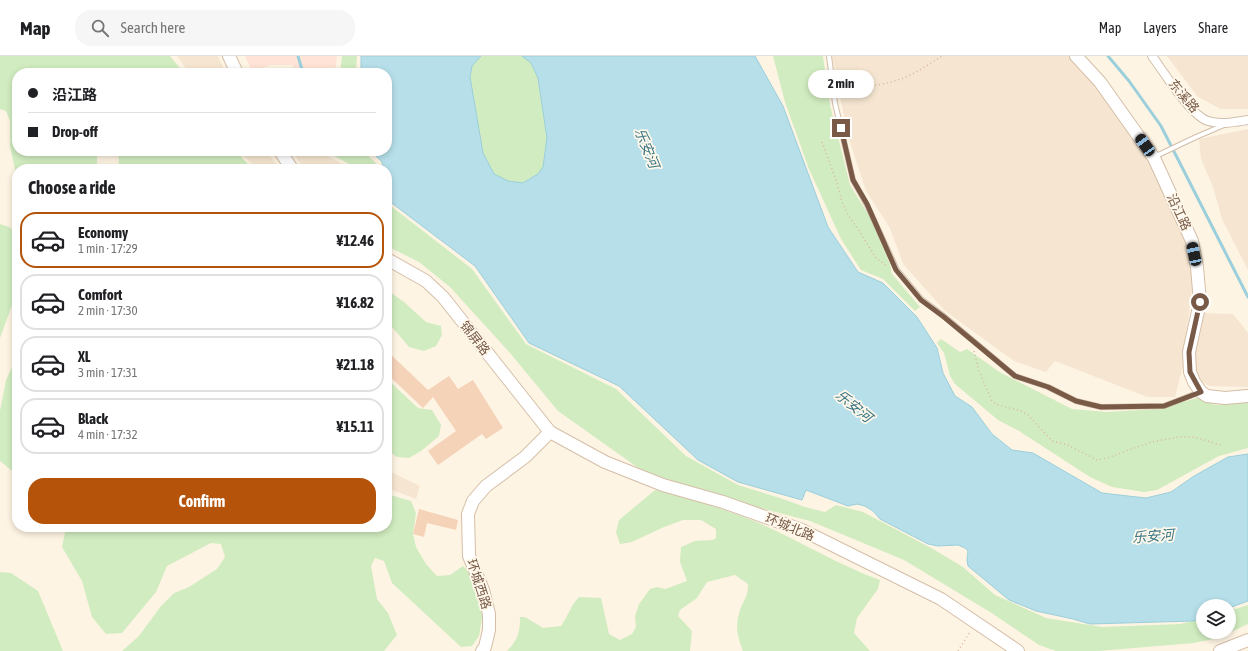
<!DOCTYPE html>
<html lang="en">
<head>
<meta charset="utf-8">
<style>
  body { margin:0; font-family:"Asap Condensed","Noto Sans SC",sans-serif; background:#f6f6f6; color:#202124; height:100vh; display:flex; flex-direction:column; font-size:15px; white-space:nowrap }
  * { box-sizing:border-box; margin:0 }
  p { font-size:13px; color:#757577 }
  .icon { flex:none; width:22px; height:22px; fill:none; stroke:currentColor; stroke-width:2; stroke-linecap:round; stroke-linejoin:round }
  .map { position:relative; flex:1; overflow:hidden }
  .panel { position:absolute; left:12px; top:108px; width:380px; height:368px; display:flex; flex-direction:column; background:#fff; border-radius:16px; box-shadow:0 2px 6px #0003 }
  .panel>* { flex:none }
  .guide { position:absolute; left:12px; top:12px; width:380px; height:88px; border-radius:16px; box-shadow:0 2px 6px #0003; display:grid; align-content:center; height:88px; padding:0 16px; background:#fff }
  .buttons { position:absolute; left:1196px; top:543px; display:grid; gap:8px }
  .buttons a { display:grid; place-items:center; width:40px; height:40px; border-radius:50%; background:#fff; box-shadow:0 2px 6px #0003; font-size:20px }
  .end { position:absolute; width:18px; height:18px; margin:-9px; border:5px solid #785a47; background:#fff; box-shadow:0 0 0 2px #fff }
  .from { border-radius:50% }
  .bubble { position:absolute; height:28px; border-radius:14px; background:#fff; box-shadow:0 2px 6px #0003; font-size:13px; font-weight:700; line-height:28px; text-align:center }
  .car { position:absolute; width:12px; height:24px; margin:-12px -6px; border-radius:5px; box-shadow:0 0 3px 1px #0007; background:linear-gradient(#222 24%,#8ab4d8 0 40%,#222 0 76%,#8ab4d8 0 86%,#222 0) }
  .guide b { display:flex; align-items:center; gap:14px; height:38px; font-size:15px }
  .guide b+b { border-top:1px solid #e0e0e0 }
  .guide i { width:10px; height:10px; background:#202124 }
  ul { padding:0; list-style:none }
  li { display:flex; align-items:center; gap:12px; height:56px; margin:0 8px 6px; padding:0 8px; border:2px solid #e0e0e0; border-radius:16px }
  li div { flex:1 }
  li b { display:block; font-size:15px }
  li em { font-style:normal; font-weight:700 }
  li.on { border-color:#b45309 }
  li>.icon { width:36px; height:36px; stroke-width:1.5 }
  h2 { padding:0 16px; font-size:18px; line-height:48px }
  .button { display:flex; gap:8px; margin-top:auto; padding:8px 16px }
  .button a { flex:1; height:46px; border-radius:16px; background:#b45309; color:#fff; font-size:16px; font-weight:700; line-height:46px; text-align:center }
  header { display:flex; align-items:center; gap:24px; box-sizing:border-box; height:56px; padding:0 20px; background:#fff; border-bottom:1px solid #e0e0e0 }
  header strong { font-size:19px }
  nav { display:flex; gap:22px; margin-inline-start:auto; font-size:14px }
  .search { width:280px; height:36px; background:#f6f6f6; display:flex; align-items:center; gap:10px; box-sizing:border-box; padding:0 14px; border-radius:16px; color:#757577; font-size:15px }
  .map>svg:first-child { display:block }
  .residential { fill:#f6e6d1 }
  .commercial { fill:#ffe3d6 }
  .green { fill:#d1ecc0 }
  .water { fill:#b6dfe9; stroke:#9bcfdb }
  .lines { fill:none; stroke-linecap:round; stroke-linejoin:round }
  .stream { stroke:#9bcfdb; stroke-width:3 }
  .building { fill:#f5d3b9 }
  .lane-casing { stroke:#d2beab; stroke-width:6 }
  .street-casing { stroke:#d2beab; stroke-width:10 }
  .secondary-casing { stroke:#d5bea8; stroke-width:14 }
  .path { stroke:#dab69c; stroke-width:1.5; stroke-dasharray:1 3; stroke-linecap:butt }
  .lane { stroke:#fff; stroke-width:4 }
  .street { stroke:#fff; stroke-width:8 }
  .secondary { stroke:#fff; stroke-width:12 }
  .route { stroke:#785a47; stroke-width:5 }
  .labels { text-anchor:middle; dominant-baseline:central; stroke-width:3.5; stroke-linejoin:round; paint-order:stroke }
  .street-label { font-size:13px; fill:#785a47; stroke:#fff8eb }
  .water-label { font-size:14px; font-style:italic; fill:#3c7785; stroke:#fff8eb }
</style>
</head>
<body>
<header>
<strong>Map</strong>
<div class="search"><svg class="icon" aria-label="search" viewBox="0 0 24 24"><circle cx="10" cy="10" r="6"/><path d="M15 15l6 6"/></svg>Search here</div>
<nav><a>Map</a><a>Layers</a><a>Share</a></nav>
</header>
<div class="map">
<svg width="1248" height="595" viewBox="0 0 1248 595">
  <rect width="100%" height="100%" fill="#fef4e3"/>
  <g class="residential">
    <polygon points="177,0 218,0 223,11 224,17 189,17"/>
    <polygon points="832,0 1069,0 1098,33 1151,107 1184,181 1193,228 1186,278 1184,306 1175,341 1147,341 1055,305 1046,316 1014,305 945,255 903,208 890,172 866,135 848,80"/>
    <polygon points="1167,0 1248,0 1248,53 1221,53 1198,41"/>
    <polygon points="1248,73 1248,214 1222,163 1213,131 1201,103 1199,83"/>
    <polygon points="239,95 266,95 280,113 257,113"/>
    <polygon points="292,95 317,95 339,106 346,113 304,113"/>
    <polygon points="1203,257 1233,258 1248,277 1248,331 1209,330 1201,325 1193,308 1194,289 1200,281"/>
    <polygon points="387,414 420,430 416,443 387,432"/>
  </g>
  <polygon class="commercial" points="245,0 337,0 335,17 292,17 293,9 270,9 253,17"/>
  <g class="green">
    <polygon points="0,0 170,0 182,15 182,17 17,17 17,95 97,95 97,113 17,113 17,123 10,90 10,65 6,55 0,53"/>
    <polygon points="342,0 357,0 356,17 340,17"/>
    <polygon points="367,0 540,0 556,77 524,170 387,95 387,17 367,17"/>
    <polygon points="773,0 823,0 830,49 850,129 871,163 890,208 892,218 920,251 915,255 883,223 861,214 841,183 809,113 785,46"/>
    <polygon points="117,95 236,95 252,113 118,113 119,104"/>
    <polygon points="325,95 363,95 378,109 379,113 351,113 351,109"/>
    <polygon points="387,147 472,213 526,288 616,333 686,400 738,429 780,442 805,451 825,456 836,449 863,456 933,493 963,511 995,539 1046,562 1102,571 1181,568 1203,562 1203,576 1229,576 1229,555 1248,549 1248,568 1218,582 1194,587 1098,595 1056,595 1039,589 990,556 904,504 810,465 760,452 644,416 558,355 510,297 450,231 419,206 387,190"/>
    <polygon points="0,168 9,171 17,177 17,226 15,241 0,282"/>
    <polygon points="387,234 404,246 426,266 441,270 442,279 436,290 424,295 409,291 387,265"/>
    <polygon points="941,283 960,296 967,293 1001,317 1072,353 1107,356 1157,353 1197,342 1216,349 1248,345 1248,392 1219,400 1157,434 1144,436 1112,431 1090,421 1019,375 998,364 955,328 950,320 944,297 937,287"/>
    <polygon points="17,301 17,419 0,405 0,355 6,324"/>
    <polygon points="387,323 418,352 432,354 441,369 439,380 421,395 409,402 397,401 387,394"/>
    <path d="M655 434 665 435C691 444 718 451 744 461 791 479 833 507 880 524L878 533 857 562 854 577 870 595H743C738 582 735 572 739 558 742 545 748 543 748 528L735 519 707 526 697 542 680 554 678 560 692 575 690 595H507C518 584 520 576 520 561H525L543 572 561 570C568 560 571 549 579 541L601 542 609 578 620 584 632 578 636 571 635 560 639 548 650 533 657 531 665 533 687 525 680 506 681 491 695 485 713 484 716 482V473L701 464H683L664 471 632 486 620 488 616 476 619 464Z"/>
    <polygon points="387,438 411,445 416,457 413,478 416,491 426,508 437,520 450,519 463,510 473,520 481,549 482,562 479,580 472,590 461,591 392,527 384,505 375,502 371,510 377,543 388,557 397,579 384,595 122,595 139,580 161,550 174,537 189,531 217,513 225,501 221,488 211,487 167,510 156,536 122,577 106,578 92,561 82,525 62,491 66,471 387,471"/>
    <polygon points="0,516 11,517 38,535 63,595 0,595"/>
  </g>
  <polygon class="water" points="361,0 481,0 472,10 470,21 483,97 494,118 508,125 523,127 538,118 543,111 547,82 538,22 531,7 522,0 755,0 783,50 828,171 858,216 883,227 917,261 937,292 943,317 955,340 972,351 992,378 1012,394 1033,397 1102,437 1146,442 1171,436 1194,420 1228,401 1248,398 1248,545 1229,552 1229,550 1203,550 1203,561 1193,565 1090,568 1073,563 1036,555 1009,544 968,510 967,504 968,495 965,492 958,489 938,490 928,488 880,463 873,455 865,450 857,448 848,450 806,434 802,444 738,426 698,404 619,330 529,287 475,210 389,145 387,133 387,113 383,113 382,106 371,95 387,95 387,17 361,17"/>
  <g class="lines">
    <g class="stream">
      <polyline points="298,0 303,17"/>
      <polyline points="1108,0 1129,25 1161,70 1248,241"/>
    </g>
  </g>
  <g class="building">
    <polygon points="387,295 428,334 449,320 458,333 473,324 503,372 486,383 482,378 438,409 428,395 456,375 433,341 423,352 387,318"/>
    <polygon points="419,453 458,464 456,474 427,467 424,481 413,478"/>
  </g>
  <g class="lines">
    <g class="lane-casing">
      <g id="lane">
        <polyline points="829,0 835,47 853,124 867,149 897,214 921,243 945,261 1015,320 1048,331 1076,345 1101,351 1164,350 1200,336"/>
        <polyline points="1154,101 1196,81 1224,69"/>
      </g>
    </g>
    <g class="street-casing">
      <path id="street" d="M1152 0C1164 16 1190 59 1208 65 1221 69 1235 66 1248 64"/>
    </g>
    <g class="secondary-casing">
      <g id="secondary">
        <polyline points="229,0 237,17"/>
        <polyline points="1076,0 1100,26 1154,102 1192,185 1197,211 1200,246 1189,296 1190,316 1194,326 1201,336 1207,340 1225,342 1248,340"/>
        <polyline points="280,95 292,113"/>
        <polyline points="387,203 426,225 443,241 550,376 605,406 663,429 723,446 802,474 941,543 1018,595"/>
        <polyline points="482,595 485,591 489,574 489,558 483,534 469,500 468,458 473,445 486,430 525,401 550,376"/>
        <polyline points="1220,595 1248,584"/>
      </g>
    </g>
    <g class="path">
      <path d="M839 30C859 32 881 30 901 23 915 18 929 8 942 0"/>
      <polyline points="822,86 837,127 842,146 848,159 858,173 876,202 887,210"/>
      <polyline points="974,295 979,315 992,345 998,349 1021,355 1028,359 1052,385 1068,389 1097,404 1107,402 1151,386 1179,381 1194,381 1221,389"/>
      <polyline points="958,595 970,576"/>
    </g>
    <use href="#lane" class="lane"/>
    <use href="#street" class="street"/>
    <use href="#secondary" class="secondary"/>
  </g>
  <g class="lines">
    <polyline class="route" points="841,72 853,124 867,148 896,214 921,244 944,261 1015,320 1048,331 1076,345 1101,351 1164,350 1201,336 1190,316 1189,296 1200,246"/>
  </g>
  <g class="labels">
    <g class="street-label">
      <text transform="translate(1184 40) rotate(50)">东溪路</text>
      <text transform="translate(1179 156) rotate(65)">沿江路</text>
      <text transform="translate(475 282) rotate(52)">锦屏路</text>
      <text transform="translate(790 471) rotate(22)">环城北路</text>
      <text transform="translate(479 528) rotate(72)">环城西路</text>
    </g>
    <g class="water-label">
      <text transform="translate(647 92) rotate(68)">乐安河</text>
      <text transform="translate(854 350) rotate(39)">乐安河</text>
      <text transform="translate(1153 480) rotate(-4)">乐安河</text>
    </g>
  </g>
</svg>
<div class="buttons">
<a><svg class="icon" aria-label="layers" viewBox="0 0 24 24"><path d="M12 4l9 5-9 5-9-5zM3 14l9 5 9-5"/></svg></a>
</div>
<i class="end from" style="left:1200px;top:246px"></i>
<i class="end" style="left:841px;top:72px"></i>
<div class="bubble" style="left:808px;top:14px;width:66px">2 min</div>
<i class="car" style="left:1145px;top:89px;rotate:325deg"></i>
<i class="car" style="left:1194px;top:198px;rotate:348deg"></i>
<div class="guide">
<b><i class="from"></i>沿江路</b>
<b><i></i>Drop-off</b>
</div>
<section class="panel">
<h2>Choose a ride</h2>
<ul>
<li class="on"><svg class="icon" aria-label="car" viewBox="0 0 24 24"><path d="M5 17H2v-5l4-1 3-4h7l3 4 3 1v5h-3M9 17h6M6 11h13"/><circle cx="7" cy="17" r="2"/><circle cx="17" cy="17" r="2"/></svg><div><b>Economy</b><p>1 min · 17:29</p></div><em>¥12.46</em></li>
<li><svg class="icon" aria-label="car" viewBox="0 0 24 24"><path d="M5 17H2v-5l4-1 3-4h7l3 4 3 1v5h-3M9 17h6M6 11h13"/><circle cx="7" cy="17" r="2"/><circle cx="17" cy="17" r="2"/></svg><div><b>Comfort</b><p>2 min · 17:30</p></div><em>¥16.82</em></li>
<li><svg class="icon" aria-label="car" viewBox="0 0 24 24"><path d="M5 17H2v-5l4-1 3-4h7l3 4 3 1v5h-3M9 17h6M6 11h13"/><circle cx="7" cy="17" r="2"/><circle cx="17" cy="17" r="2"/></svg><div><b>XL</b><p>3 min · 17:31</p></div><em>¥21.18</em></li>
<li><svg class="icon" aria-label="car" viewBox="0 0 24 24"><path d="M5 17H2v-5l4-1 3-4h7l3 4 3 1v5h-3M9 17h6M6 11h13"/><circle cx="7" cy="17" r="2"/><circle cx="17" cy="17" r="2"/></svg><div><b>Black</b><p>4 min · 17:32</p></div><em>¥15.11</em></li>
</ul>
<div class="button"><a>Confirm</a></div>
</section>
</div>
</body>
</html>
